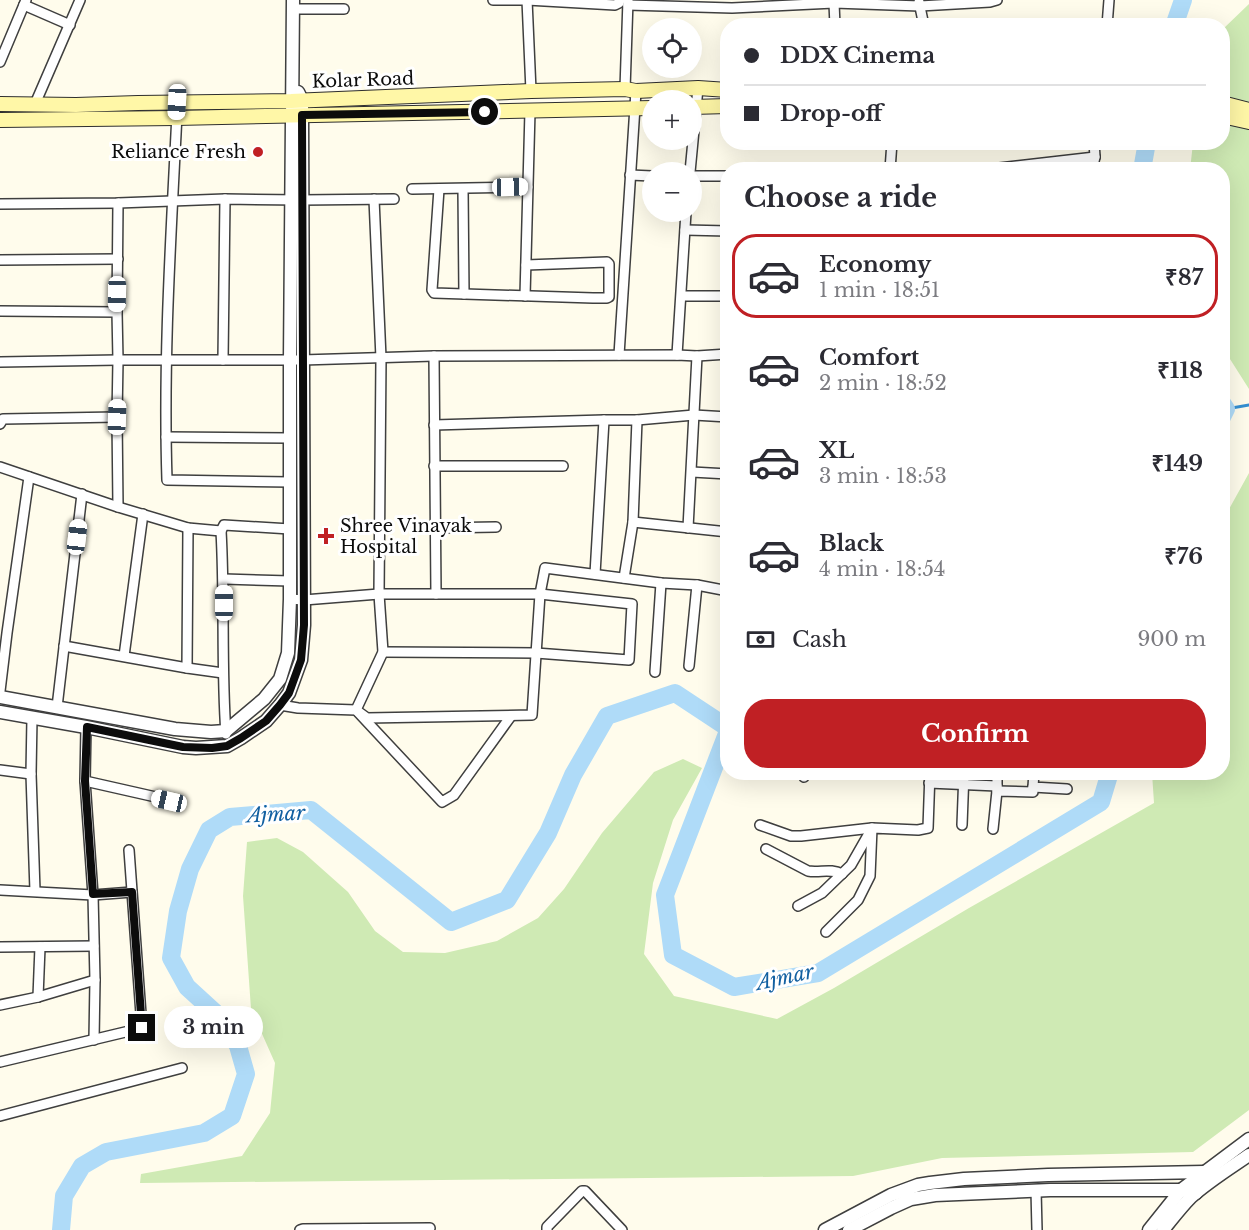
<!DOCTYPE html>
<html lang="en">
<head>
<meta charset="utf-8">
<style>
  body { margin:0; font-family:"Libre Baskerville",serif; background:#f2f2f3; color:#2b2b33; height:100vh; display:flex; flex-direction:column; font-size:22px; white-space:nowrap }
  * { box-sizing:border-box; margin:0 }
  p { font-size:20px; color:#7c7c81 }
  .icon { flex:none; width:33px; height:33px; fill:none; stroke:currentColor; stroke-width:2; stroke-linecap:round; stroke-linejoin:round }
  .map { position:relative; flex:1; overflow:hidden }
  .details { position:absolute; left:720px; top:162px; width:510px; height:618px; display:flex; flex-direction:column; background:#fff; border-radius:24px; box-shadow:0 6px 24px #0002 }
  .details>* { flex:none }
  .top-card { position:absolute; left:720px; top:18px; width:510px; height:132px; border-radius:24px; box-shadow:0 6px 24px #0002; display:grid; align-content:center; height:132px; padding:0 24px; background:#fff }
  .tools { position:absolute; left:642px; top:18px; display:grid; gap:12px }
  .tools a { display:grid; place-items:center; width:60px; height:60px; border-radius:50%; background:#fff; box-shadow:0 6px 24px #0002; font-size:30px }
  .end { position:absolute; width:27px; height:27px; margin:-14px; border:8px solid #0c0c0c; background:#fff; box-shadow:0 0 0 3px #fff }
  .from { border-radius:50% }
  .bubble { position:absolute; height:42px; border-radius:21px; background:#fff; box-shadow:0 6px 24px #0002; font-size:20px; font-weight:800; line-height:42px; text-align:center }
  .car { position:absolute; width:18px; height:36px; margin:-18px -9px; border-radius:8px; box-shadow:0 0 4px 2px #0007; background:linear-gradient(#fff 24%,#345 0 40%,#fff 0 76%,#345 0 86%,#fff 0) }
  .top-card b { display:flex; align-items:center; gap:21px; height:57px; font-size:22px }
  .top-card b+b { border-top:2px solid #e1e1e2 }
  .top-card i { width:15px; height:15px; background:#2b2b33 }
  ul { padding:0; list-style:none }
  li { display:flex; align-items:center; gap:18px; height:84px; margin:0 12px 9px; padding:0 12px; border:3px solid transparent; border-radius:24px }
  li div { flex:1 }
  li b { display:block; font-size:22px }
  li em { font-style:normal; font-weight:800 }
  li.active { border-color:#c02024 }
  li>.icon { width:54px; height:54px; stroke-width:1.5 }
  h2 { padding:0 24px; font-size:27px; line-height:72px }
  .pay { display:flex; align-items:center; gap:15px; height:66px; padding:0 24px; font-size:22px }
  .pay p { margin-inline-start:auto }
  .button { display:flex; gap:12px; margin-top:auto; padding:12px 24px }
  .button a { flex:1; height:69px; border-radius:24px; background:#c02024; color:#fff; font-size:24px; font-weight:800; line-height:69px; text-align:center }
  .map>svg:first-child { display:block }
  .green { fill:#cfeab4 }
  .lines { fill:none; stroke-linecap:round; stroke-linejoin:round }
  .stream { stroke:#348fd1; stroke-width:3 }
  .river { stroke:#afdbf8; stroke-width:18 }
  .minor-casing { stroke:#3f3f3f; stroke-width:12 }
  .tertiary-casing { stroke:#3f3f3f; stroke-width:15 }
  .secondary-casing { stroke:#2e2e2e; stroke-width:16 }
  .minor { stroke:#fff; stroke-width:9 }
  .tertiary { stroke:#fff; stroke-width:12 }
  .secondary { stroke:#fff7a7; stroke-width:14 }
  .route { stroke:#0c0c0c; stroke-width:8 }
  .poi-dot { fill:#c02024; stroke:#fff; stroke-width:2 }
  .labels { text-anchor:middle; dominant-baseline:central; stroke-width:6; stroke-linejoin:round; paint-order:stroke }
  .street-label { font-size:18px; fill:#0c0c0c; stroke:#fff }
  .poi-label { font-size:18px; fill:#0c0c0c; stroke:#fff; text-anchor:end }
  .water-label { font-size:20px; font-style:italic; fill:#1260a1; stroke:#fff }
</style>
</head>
<body>
<div class="map">
<svg width="1249" height="1230" viewBox="0 0 1249 1230">
  <rect width="100%" height="100%" fill="#fffcec"/>
  <g class="green">
    <polygon points="1249,4 1249,389 1223,348 1222,170 1190,170 1193,143 1222,142 1223,29"/>
    <polygon points="1249,473 1249,1110 1193,1152 942,1158 853,1176 140,1183 141,1174 242,1156 270,1113 275,1063 251,1009 243,896 247,842 277,838 303,852 348,892 375,931 403,952 445,953 497,941 538,918 564,889 602,833 654,772 683,759 702,768 673,820 653,883 644,954 674,996 777,1019 834,988 969,908 1154,803 1152,773 1222,772 1223,520"/>
  </g>
  <g class="lines">
    <polyline class="stream" points="1226,409 1249,405"/>
    <g class="river">
      <polyline points="1174,26 1183,0"/>
      <polyline points="1142,170 1147,142"/>
      <polyline points="1222,403 1226,409 1222,417"/>
      <polyline points="728,731 665,895 673,955 734,987 818,973 1101,802 1110,772"/>
      <polyline points="61,1230 64,1196 82,1166 106,1152 204,1133 232,1116 246,1074 238,1046 222,1019 187,987 171,958 178,911 190,869 209,830 230,817 311,810 451,922 507,900 548,833 573,775 607,716 675,693 728,728"/>
    </g>
    <g class="minor-casing">
      <g id="minor">
        <polyline points="493,0 527,0 615,5 619,3 620,0"/>
        <polyline points="527,0 531,91"/>
        <polyline points="919,2 924,26"/>
        <polyline points="834,3 835,26"/>
        <polyline points="24,5 70,25"/>
        <polyline points="628,5 732,8 834,3 920,6 990,2 997,0"/>
        <polyline points="293,9 344,9"/>
        <polyline points="1107,26 1109,0"/>
        <polyline points="0,62 26,0"/>
        <polyline points="625,89 628,0"/>
        <polyline points="35,104 80,0"/>
        <path d="M177 114C171 236 163 358 167 480L290 482"/>
        <polyline points="890,170 892,142"/>
        <polyline points="982,170 1095,157"/>
        <polyline points="1092,170 1095,157 1094,142"/>
        <polyline points="690,172 698,88"/>
        <polyline points="630,175 652,176"/>
        <polyline points="692,176 728,176"/>
        <polyline points="412,189 528,187"/>
        <polyline points="439,189 432,290 434,293 593,298 607,298 609,297 609,264 607,262 526,265"/>
        <polyline points="463,189 464,294"/>
        <polyline points="374,199 381,358 379,594 383,652 356,710 367,718 532,715 540,594 545,568 661,583 697,585 728,591"/>
        <polyline points="118,203 117,312 118,360 117,417 118,507"/>
        <polyline points="0,204 118,203 225,199 302,200 394,199"/>
        <polyline points="685,230 728,231"/>
        <polyline points="0,260 118,259"/>
        <polyline points="525,296 530,111"/>
        <polyline points="682,296 728,296"/>
        <polyline points="0,311 117,312"/>
        <polyline points="619,355 636,91"/>
        <polyline points="677,355 686,212"/>
        <polyline points="434,356 436,594"/>
        <polyline points="223,360 225,199"/>
        <polyline points="0,362 118,360 302,360 434,356 677,355 697,356 728,354"/>
        <polyline points="0,424 3,419 117,417"/>
        <polyline points="434,425 604,420 637,420 694,415 728,417"/>
        <polyline points="166,437 290,438"/>
        <polyline points="434,466 563,466"/>
        <polyline points="0,467 118,507 188,528 221,531"/>
        <polyline points="692,472 728,474"/>
        <polyline points="633,522 728,532"/>
        <polyline points="436,528 496,527"/>
        <polyline points="688,528 697,356"/>
        <polyline points="595,574 604,420"/>
        <polyline points="624,578 633,522 637,420"/>
        <polyline points="224,579 290,581"/>
        <polyline points="290,599 304,600 379,594 540,594 632,604 629,660 536,653 383,652"/>
        <polyline points="728,627 726,657 728,657"/>
        <polyline points="64,646 187,668 223,673"/>
        <polyline points="124,656 143,514"/>
        <polyline points="689,666 697,585"/>
        <polyline points="187,668 188,528"/>
        <polyline points="655,672 661,583"/>
        <polyline points="0,691 7,633 29,477"/>
        <polyline points="280,705 298,708 356,710 442,802 454,795 511,716"/>
        <polyline points="57,707 82,494"/>
        <polyline points="32,718 31,774 35,891"/>
        <polyline points="86,727 85,781 93,895 95,980 94,1040"/>
        <path d="M226 734C221 667 225 599 221 531L224 525 290 529"/>
        <polyline points="0,770 31,774"/>
        <polyline points="802,772 804,777"/>
        <polyline points="1034,772 1033,787 1067,789"/>
        <polyline points="85,781 169,800"/>
        <polyline points="929,783 997,786"/>
        <polyline points="997,791 997,772"/>
        <polyline points="760,825 791,836 801,836 872,828"/>
        <polyline points="962,825 964,772"/>
        <polyline points="993,829 997,791 1033,792 1033,787"/>
        <path d="M766 849 808 871C820 873 831 868 842 874"/>
        <polyline points="0,890 93,895 132,892"/>
        <polyline points="798,906 822,893 851,865 871,830"/>
        <polyline points="826,932 858,900 870,876 872,828 918,830 928,828 930,772"/>
        <polyline points="0,947 94,946"/>
        <polyline points="38,997 40,947"/>
        <polyline points="0,1005 38,997 95,980"/>
        <polyline points="0,1062 142,1028 129,850"/>
        <polyline points="0,1116 182,1068"/>
        <polyline points="1036,1190 1037,1230"/>
        <polyline points="300,1230 303,1229 430,1228"/>
        <polyline points="547,1230 547,1227 582,1191 585,1191 622,1230"/>
      </g>
    </g>
    <g class="tertiary-casing">
      <g id="tertiary">
        <polyline points="0,697 175,729 211,732 226,731 264,699 280,679 288,653 290,599 290,360 293,0"/>
        <polyline points="0,712 86,727 183,747 196,748 227,746 241,738 266,721 280,705 289,693 301,660 304,625 302,115 302,100 298,92"/>
        <polyline points="825,1230 891,1195 918,1185 930,1183 964,1179 1048,1175 1204,1172 1220,1174"/>
        <polyline points="849,1230 891,1208 911,1199 935,1195 1050,1190 1181,1190 1196,1193"/>
        <polyline points="1149,1230 1181,1190 1249,1139"/>
        <path d="M1163 1230C1172 1219 1181 1207 1191 1197 1209 1181 1230 1168 1249 1155"/>
      </g>
    </g>
    <g class="secondary-casing">
      <g id="secondary">
        <polyline points="1222,103 1249,110"/>
        <polyline points="0,104 76,105 138,103 291,101 531,91 625,89 636,91 698,88 728,90"/>
        <polyline points="692,107 728,106"/>
        <polyline points="1222,116 1249,122"/>
        <polyline points="0,120 176,118 652,108"/>
      </g>
    </g>
    <use href="#minor" class="minor"/>
    <use href="#tertiary" class="tertiary"/>
    <use href="#secondary" class="secondary"/>
  </g>
  <g class="lines">
    <polyline class="route" points="142,1028 132,892 93,894 85,781 87,727 183,747 212,748 227,746 241,738 266,721 280,705 289,693 301,660 304,625 302,115 485,112"/>
  </g>
  <g class="poi-dot">
    <circle cx="258" cy="152" r="6"/>
    <path d="M323 527h6v6h6v6h-6v6h-6v-6h-6v-6h6z"/>
  </g>
  <g class="labels">
    <g class="street-label">
      <text transform="translate(363 80) rotate(-2)">Kolar Road</text>
    </g>
    <g class="poi-label">
      <text x="246" y="152">Reliance Fresh</text>
      <text x="340" y="526" text-anchor="start">Shree Vinayak<tspan x="340" dy="21">Hospital</tspan></text>
    </g>
    <g class="water-label">
      <text transform="translate(276 814) rotate(-3)">Ajmar</text>
      <text transform="translate(785 977) rotate(-12)">Ajmar</text>
    </g>
  </g>
</svg>
<div class="tools">
<a><svg class="icon" aria-label="locate" viewBox="0 0 24 24"><circle cx="12" cy="12" r="6"/><path d="M12 2v4M12 18v4M2 12h4M18 12h4"/></svg></a>
<a>+</a>
<a>−</a>
</div>
<i class="end from" style="left:485px;top:112px"></i>
<i class="end" style="left:142px;top:1028px"></i>
<div class="bubble" style="left:164px;top:1006px;width:99px">3 min</div>
<i class="car" style="left:177px;top:102px;rotate:183deg"></i>
<i class="car" style="left:510px;top:187px;rotate:89deg"></i>
<i class="car" style="left:117px;top:294px;rotate:181deg"></i>
<i class="car" style="left:117px;top:417px;rotate:2deg"></i>
<i class="car" style="left:77px;top:537px;rotate:7deg"></i>
<i class="car" style="left:224px;top:603px;rotate:0deg"></i>
<i class="car" style="left:169px;top:801px;rotate:283deg"></i>
<div class="top-card">
<b><i class="from"></i>DDX Cinema</b>
<b><i></i>Drop-off</b>
</div>
<section class="details">
<h2>Choose a ride</h2>
<ul>
<li class="active"><svg class="icon" aria-label="car" viewBox="0 0 24 24"><path d="M5 17H2v-5l4-1 3-4h7l3 4 3 1v5h-3M9 17h6M6 11h13"/><circle cx="7" cy="17" r="2"/><circle cx="17" cy="17" r="2"/></svg><div><b>Economy</b><p>1 min · 18:51</p></div><em>₹87</em></li>
<li><svg class="icon" aria-label="car" viewBox="0 0 24 24"><path d="M5 17H2v-5l4-1 3-4h7l3 4 3 1v5h-3M9 17h6M6 11h13"/><circle cx="7" cy="17" r="2"/><circle cx="17" cy="17" r="2"/></svg><div><b>Comfort</b><p>2 min · 18:52</p></div><em>₹118</em></li>
<li><svg class="icon" aria-label="car" viewBox="0 0 24 24"><path d="M5 17H2v-5l4-1 3-4h7l3 4 3 1v5h-3M9 17h6M6 11h13"/><circle cx="7" cy="17" r="2"/><circle cx="17" cy="17" r="2"/></svg><div><b>XL</b><p>3 min · 18:53</p></div><em>₹149</em></li>
<li><svg class="icon" aria-label="car" viewBox="0 0 24 24"><path d="M5 17H2v-5l4-1 3-4h7l3 4 3 1v5h-3M9 17h6M6 11h13"/><circle cx="7" cy="17" r="2"/><circle cx="17" cy="17" r="2"/></svg><div><b>Black</b><p>4 min · 18:54</p></div><em>₹76</em></li>
</ul>
<div class="pay"><svg class="icon" aria-label="cash" viewBox="0 0 24 24"><path d="M3 7h18v10H3z"/><circle cx="12" cy="12" r="2"/></svg>Cash<p>900 m</p></div>
<div class="button"><a>Confirm</a></div>
</section>
</div>
</body>
</html>
